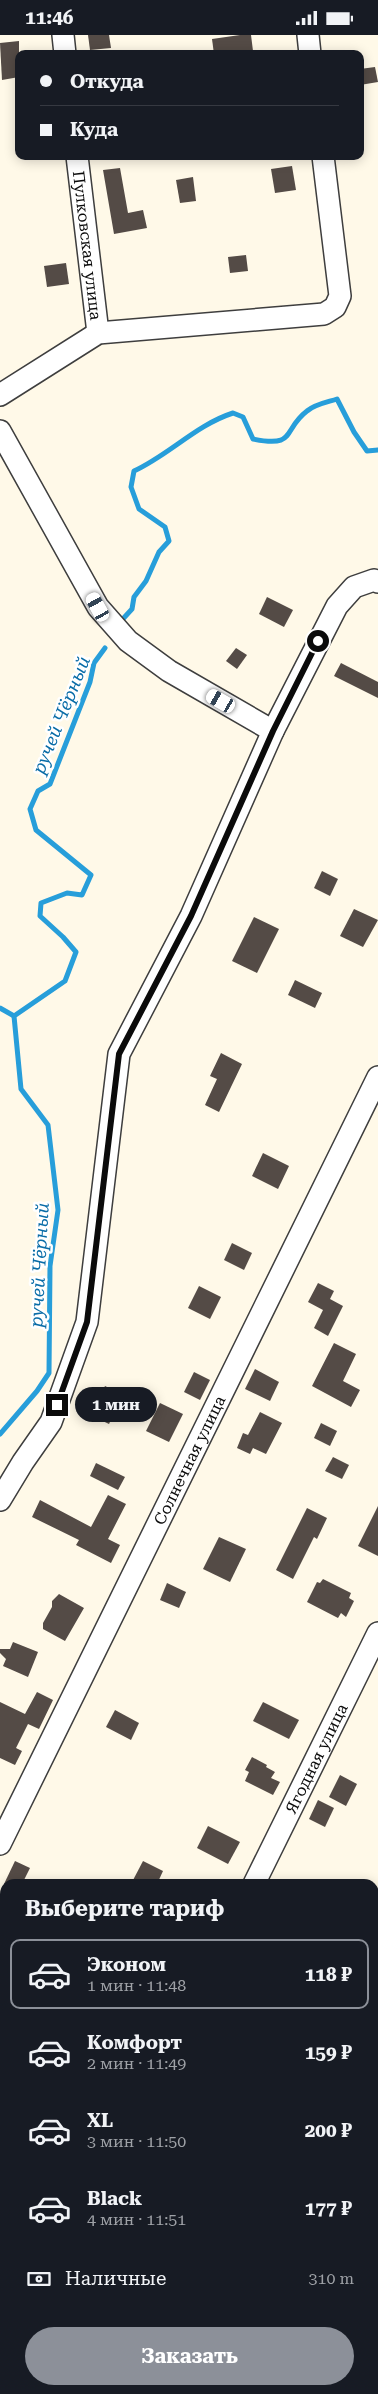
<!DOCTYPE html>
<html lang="ru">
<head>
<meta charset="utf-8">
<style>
  body { margin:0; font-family:"Roboto Serif",serif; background:#20242c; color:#f1f3f6; height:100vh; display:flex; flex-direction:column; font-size:19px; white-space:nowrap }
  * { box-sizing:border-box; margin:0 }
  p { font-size:16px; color:#9ea1a6 }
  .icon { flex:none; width:28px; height:28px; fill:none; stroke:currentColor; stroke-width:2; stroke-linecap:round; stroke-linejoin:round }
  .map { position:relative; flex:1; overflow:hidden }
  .panel { position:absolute; left:0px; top:1844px; width:379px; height:516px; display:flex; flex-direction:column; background:#171b24; border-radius:15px 15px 0 0; box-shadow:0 2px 12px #0003 }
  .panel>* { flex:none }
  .banner { position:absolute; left:15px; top:15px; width:349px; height:110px; border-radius:10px; box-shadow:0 2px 12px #0003; display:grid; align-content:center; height:110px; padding:0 25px; background:#171b24 }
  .end { position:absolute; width:22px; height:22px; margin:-11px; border:6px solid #0b0b0b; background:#fff; box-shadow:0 0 0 2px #fff }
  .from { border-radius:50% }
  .bubble { position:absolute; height:35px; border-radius:18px; background:#171b24; box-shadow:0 2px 12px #0003; font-size:16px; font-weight:700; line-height:35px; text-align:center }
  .car { position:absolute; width:15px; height:30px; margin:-15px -8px; border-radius:6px; box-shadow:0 0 4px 1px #0007; background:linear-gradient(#fff 24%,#345 0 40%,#fff 0 76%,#345 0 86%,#fff 0) }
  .banner b { display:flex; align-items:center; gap:18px; height:48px; font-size:19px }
  .banner b+b { border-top:1px solid #363941 }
  .banner i { width:12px; height:12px; background:#f1f3f6 }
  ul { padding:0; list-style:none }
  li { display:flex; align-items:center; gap:15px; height:70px; margin:0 10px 8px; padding:0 15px; border:2px solid transparent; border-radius:10px }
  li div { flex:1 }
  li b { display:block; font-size:19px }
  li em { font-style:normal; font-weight:700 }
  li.on { border-color:#8c9099 }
  li>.icon { width:45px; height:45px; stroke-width:1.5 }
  h2 { padding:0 25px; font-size:22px; line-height:60px }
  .pay { display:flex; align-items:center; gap:12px; height:55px; padding:0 25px; font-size:19px }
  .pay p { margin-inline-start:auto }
  .primary-button { display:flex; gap:10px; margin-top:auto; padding:10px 25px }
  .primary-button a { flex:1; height:58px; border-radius:30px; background:#8c9099; color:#fff; font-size:20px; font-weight:700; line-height:58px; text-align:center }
  .status { display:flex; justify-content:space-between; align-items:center; height:35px; padding:0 25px; background:#171b24; direction:ltr }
  .status svg { height:14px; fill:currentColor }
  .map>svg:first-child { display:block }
  .forest { fill:#b7df8c }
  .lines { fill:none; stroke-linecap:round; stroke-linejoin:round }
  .stream { stroke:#279eda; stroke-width:5 }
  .building { fill:#544b46 }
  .minor-casing { stroke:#3e3e3e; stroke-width:24 }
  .minor { stroke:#fff; stroke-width:21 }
  .route { stroke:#0b0b0b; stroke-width:6 }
  .labels { text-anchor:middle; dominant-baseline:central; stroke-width:5; stroke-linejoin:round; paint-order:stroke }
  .street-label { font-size:16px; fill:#0b0b0b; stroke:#fff }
  .water-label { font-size:18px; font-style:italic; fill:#096ca7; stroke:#fff }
</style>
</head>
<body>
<div class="status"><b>11:46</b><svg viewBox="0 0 49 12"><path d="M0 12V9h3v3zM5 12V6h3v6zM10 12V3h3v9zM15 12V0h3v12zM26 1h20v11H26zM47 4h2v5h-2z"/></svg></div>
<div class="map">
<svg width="378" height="2359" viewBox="0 0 378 2359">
  <rect width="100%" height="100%" fill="#fff9e8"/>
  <polygon class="forest" points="378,2120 378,2359 237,2359 240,2355 374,2355 374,2127"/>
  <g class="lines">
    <g class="stream">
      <path d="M121 586 132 574 134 562 146 546 159 517 169 506 165 492 139 474 131 452 134 436C169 420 196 390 233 378L243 382 253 404C297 413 282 395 307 376 315 369 328 367 337 364L354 397 367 416 378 415"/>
      <polyline points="0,973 14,981"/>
      <polyline points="0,1399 37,1356 49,1338 50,1231 58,1175 48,1090 21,1054 14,981 65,946 76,917 63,902 40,881 41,868 67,858 82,860 91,840 36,795 30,774 38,756 50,749 90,647 94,628 105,613"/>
    </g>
  </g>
  <g class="building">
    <polygon points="88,0 109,0 111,13 90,15"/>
    <polygon points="240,0 251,0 253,16 214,19 212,4"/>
    <polygon points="19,6 19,42 2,45 0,8"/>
    <polygon points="375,32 378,47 360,50 360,34"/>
    <polygon points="292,131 296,155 275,158 271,134"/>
    <polygon points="120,133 128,178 143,175 147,193 114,199 103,135"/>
    <polygon points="193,142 196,166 180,168 176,145"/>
    <polygon points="246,220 248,236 230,238 228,222"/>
    <polygon points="66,228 69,249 47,252 44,231"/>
    <polygon points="267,562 293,575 284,592 259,579"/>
    <polygon points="236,613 247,620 237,634 226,626"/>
    <polygon points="341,628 378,647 378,663 334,641"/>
    <polygon points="322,836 338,844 330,861 314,853"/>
    <polygon points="354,874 378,885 363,912 340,901"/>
    <polygon points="254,882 279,894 257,938 232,926"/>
    <polygon points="295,945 322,958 315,973 288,960"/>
    <polygon points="221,1018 242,1029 219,1077 205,1070 217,1044 210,1041"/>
    <polygon points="263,1118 289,1131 278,1154 252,1141"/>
    <polygon points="232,1208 252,1218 244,1235 224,1225"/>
    <polygon points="318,1248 334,1256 330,1264 343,1271 328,1301 314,1293 323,1275 308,1267"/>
    <polygon points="199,1251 221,1262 210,1284 188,1273"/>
    <polygon points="334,1308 356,1319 343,1346 360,1355 351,1372 312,1351"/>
    <polygon points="255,1334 279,1347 270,1366 245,1354"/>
    <polygon points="194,1337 210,1345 200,1365 184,1357"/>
    <polygon points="105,1351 123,1360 109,1389 90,1380"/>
    <polygon points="160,1368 183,1379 169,1407 146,1396"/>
    <polygon points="260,1377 282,1388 266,1419 253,1413 250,1419 237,1413 243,1398 248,1400"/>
    <polygon points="321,1388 337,1396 330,1411 314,1403"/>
    <polygon points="333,1422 349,1430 342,1444 325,1436"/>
    <polygon points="96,1428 125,1442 118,1455 90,1441"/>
    <polygon points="108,1460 126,1469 108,1504 120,1510 111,1528 76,1510 79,1505 32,1482 40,1465 91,1492"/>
    <polygon points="378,1471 378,1521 358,1511"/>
    <polygon points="307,1473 327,1483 317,1504 314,1502 293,1544 276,1535"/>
    <polygon points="219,1502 246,1514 230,1547 203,1534"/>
    <polygon points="323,1544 351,1558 349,1563 354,1566 346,1582 341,1578 338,1583 307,1567 317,1547 320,1548"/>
    <polygon points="167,1548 186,1557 179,1573 160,1565"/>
    <polygon points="59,1559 84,1573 65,1606 43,1594 43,1588 52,1572 52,1566"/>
    <polygon points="13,1607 38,1617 28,1642 3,1631 6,1624 0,1618 0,1614 10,1614"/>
    <polygon points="37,1657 53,1665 39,1694 28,1689 16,1713 22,1716 15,1730 0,1723 0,1667 25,1679"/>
    <polygon points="263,1667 299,1685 289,1704 253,1686"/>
    <polygon points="115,1675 139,1688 131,1705 106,1692"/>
    <polygon points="252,1722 267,1730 266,1732 275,1737 271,1743 280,1747 273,1760 245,1746 249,1737 245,1735"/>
    <polygon points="340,1740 357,1749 346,1771 329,1762"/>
    <polygon points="318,1765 334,1773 325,1792 309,1784"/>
    <polygon points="208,1791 240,1807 228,1829 197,1813"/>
    <polygon points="15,1826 30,1833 22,1849 4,1849"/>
    <polygon points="143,1826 163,1836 157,1849 131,1849"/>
  </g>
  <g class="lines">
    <g class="minor-casing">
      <g id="minor">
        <polyline points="63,0 65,19"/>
        <polyline points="308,0 310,19"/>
        <path id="s1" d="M77 121 98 298"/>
        <polyline points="0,360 98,298 324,279 335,272 340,261 323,121"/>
        <polyline points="0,396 98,572 128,606 169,636 273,696"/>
        <polyline points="0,1465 23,1427 51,1387 87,1287 119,1019 191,881 273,696 337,571 354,552 374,545 378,547"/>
        <path id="s2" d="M0 1809 378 1042"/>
        <path id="s3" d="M254 1849 378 1598"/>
        <polyline points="374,2072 378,2065"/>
        <polyline points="2,2359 5,2353"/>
        <polyline points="206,2359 209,2355"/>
      </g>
    </g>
    <use href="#minor" class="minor"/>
  </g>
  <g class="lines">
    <polyline class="route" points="57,1370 87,1287 119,1019 191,881 273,696 318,606"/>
  </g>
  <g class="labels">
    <g class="street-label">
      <text stroke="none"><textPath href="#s1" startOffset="90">Пулковская улица</textPath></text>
      <text stroke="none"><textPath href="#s2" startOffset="428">Солнечная улица</textPath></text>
      <text stroke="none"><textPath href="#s3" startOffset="140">Ягодная улица</textPath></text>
    </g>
    <g class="water-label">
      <text transform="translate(61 680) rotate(-68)">ручей Чёрный</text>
      <text transform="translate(39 1230) rotate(-87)">ручей Чёрный</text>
    </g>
  </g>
</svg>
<i class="end from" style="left:318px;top:606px"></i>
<i class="end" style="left:57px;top:1370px"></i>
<div class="bubble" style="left:75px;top:1352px;width:82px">1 мин</div>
<i class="car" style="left:98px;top:572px;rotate:331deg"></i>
<i class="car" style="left:221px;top:666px;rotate:300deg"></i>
<div class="banner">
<b><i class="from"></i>Откуда</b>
<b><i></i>Куда</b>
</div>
<section class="panel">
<h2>Выберите тариф</h2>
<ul>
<li class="on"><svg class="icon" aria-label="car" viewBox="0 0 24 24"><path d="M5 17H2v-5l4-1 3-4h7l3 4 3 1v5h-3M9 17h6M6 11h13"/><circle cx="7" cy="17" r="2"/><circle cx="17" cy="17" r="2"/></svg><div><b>Эконом</b><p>1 мин · 11:48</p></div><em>118 ₽</em></li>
<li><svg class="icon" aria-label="car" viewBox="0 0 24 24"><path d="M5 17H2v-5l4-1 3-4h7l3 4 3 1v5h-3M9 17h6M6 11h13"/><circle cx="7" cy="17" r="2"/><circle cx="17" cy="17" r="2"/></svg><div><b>Комфорт</b><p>2 мин · 11:49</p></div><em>159 ₽</em></li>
<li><svg class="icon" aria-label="car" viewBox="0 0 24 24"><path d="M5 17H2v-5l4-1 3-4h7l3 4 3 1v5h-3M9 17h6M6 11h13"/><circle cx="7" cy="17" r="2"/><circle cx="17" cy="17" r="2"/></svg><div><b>XL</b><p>3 мин · 11:50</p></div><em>200 ₽</em></li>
<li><svg class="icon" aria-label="car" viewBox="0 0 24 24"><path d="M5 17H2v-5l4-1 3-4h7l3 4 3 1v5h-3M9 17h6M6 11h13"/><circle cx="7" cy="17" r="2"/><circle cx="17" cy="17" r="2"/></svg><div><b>Black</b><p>4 мин · 11:51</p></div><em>177 ₽</em></li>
</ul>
<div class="pay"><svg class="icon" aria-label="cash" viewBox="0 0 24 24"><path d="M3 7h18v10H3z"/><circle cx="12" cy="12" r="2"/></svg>Наличные<p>310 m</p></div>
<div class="primary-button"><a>Заказать</a></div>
</section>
</div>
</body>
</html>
